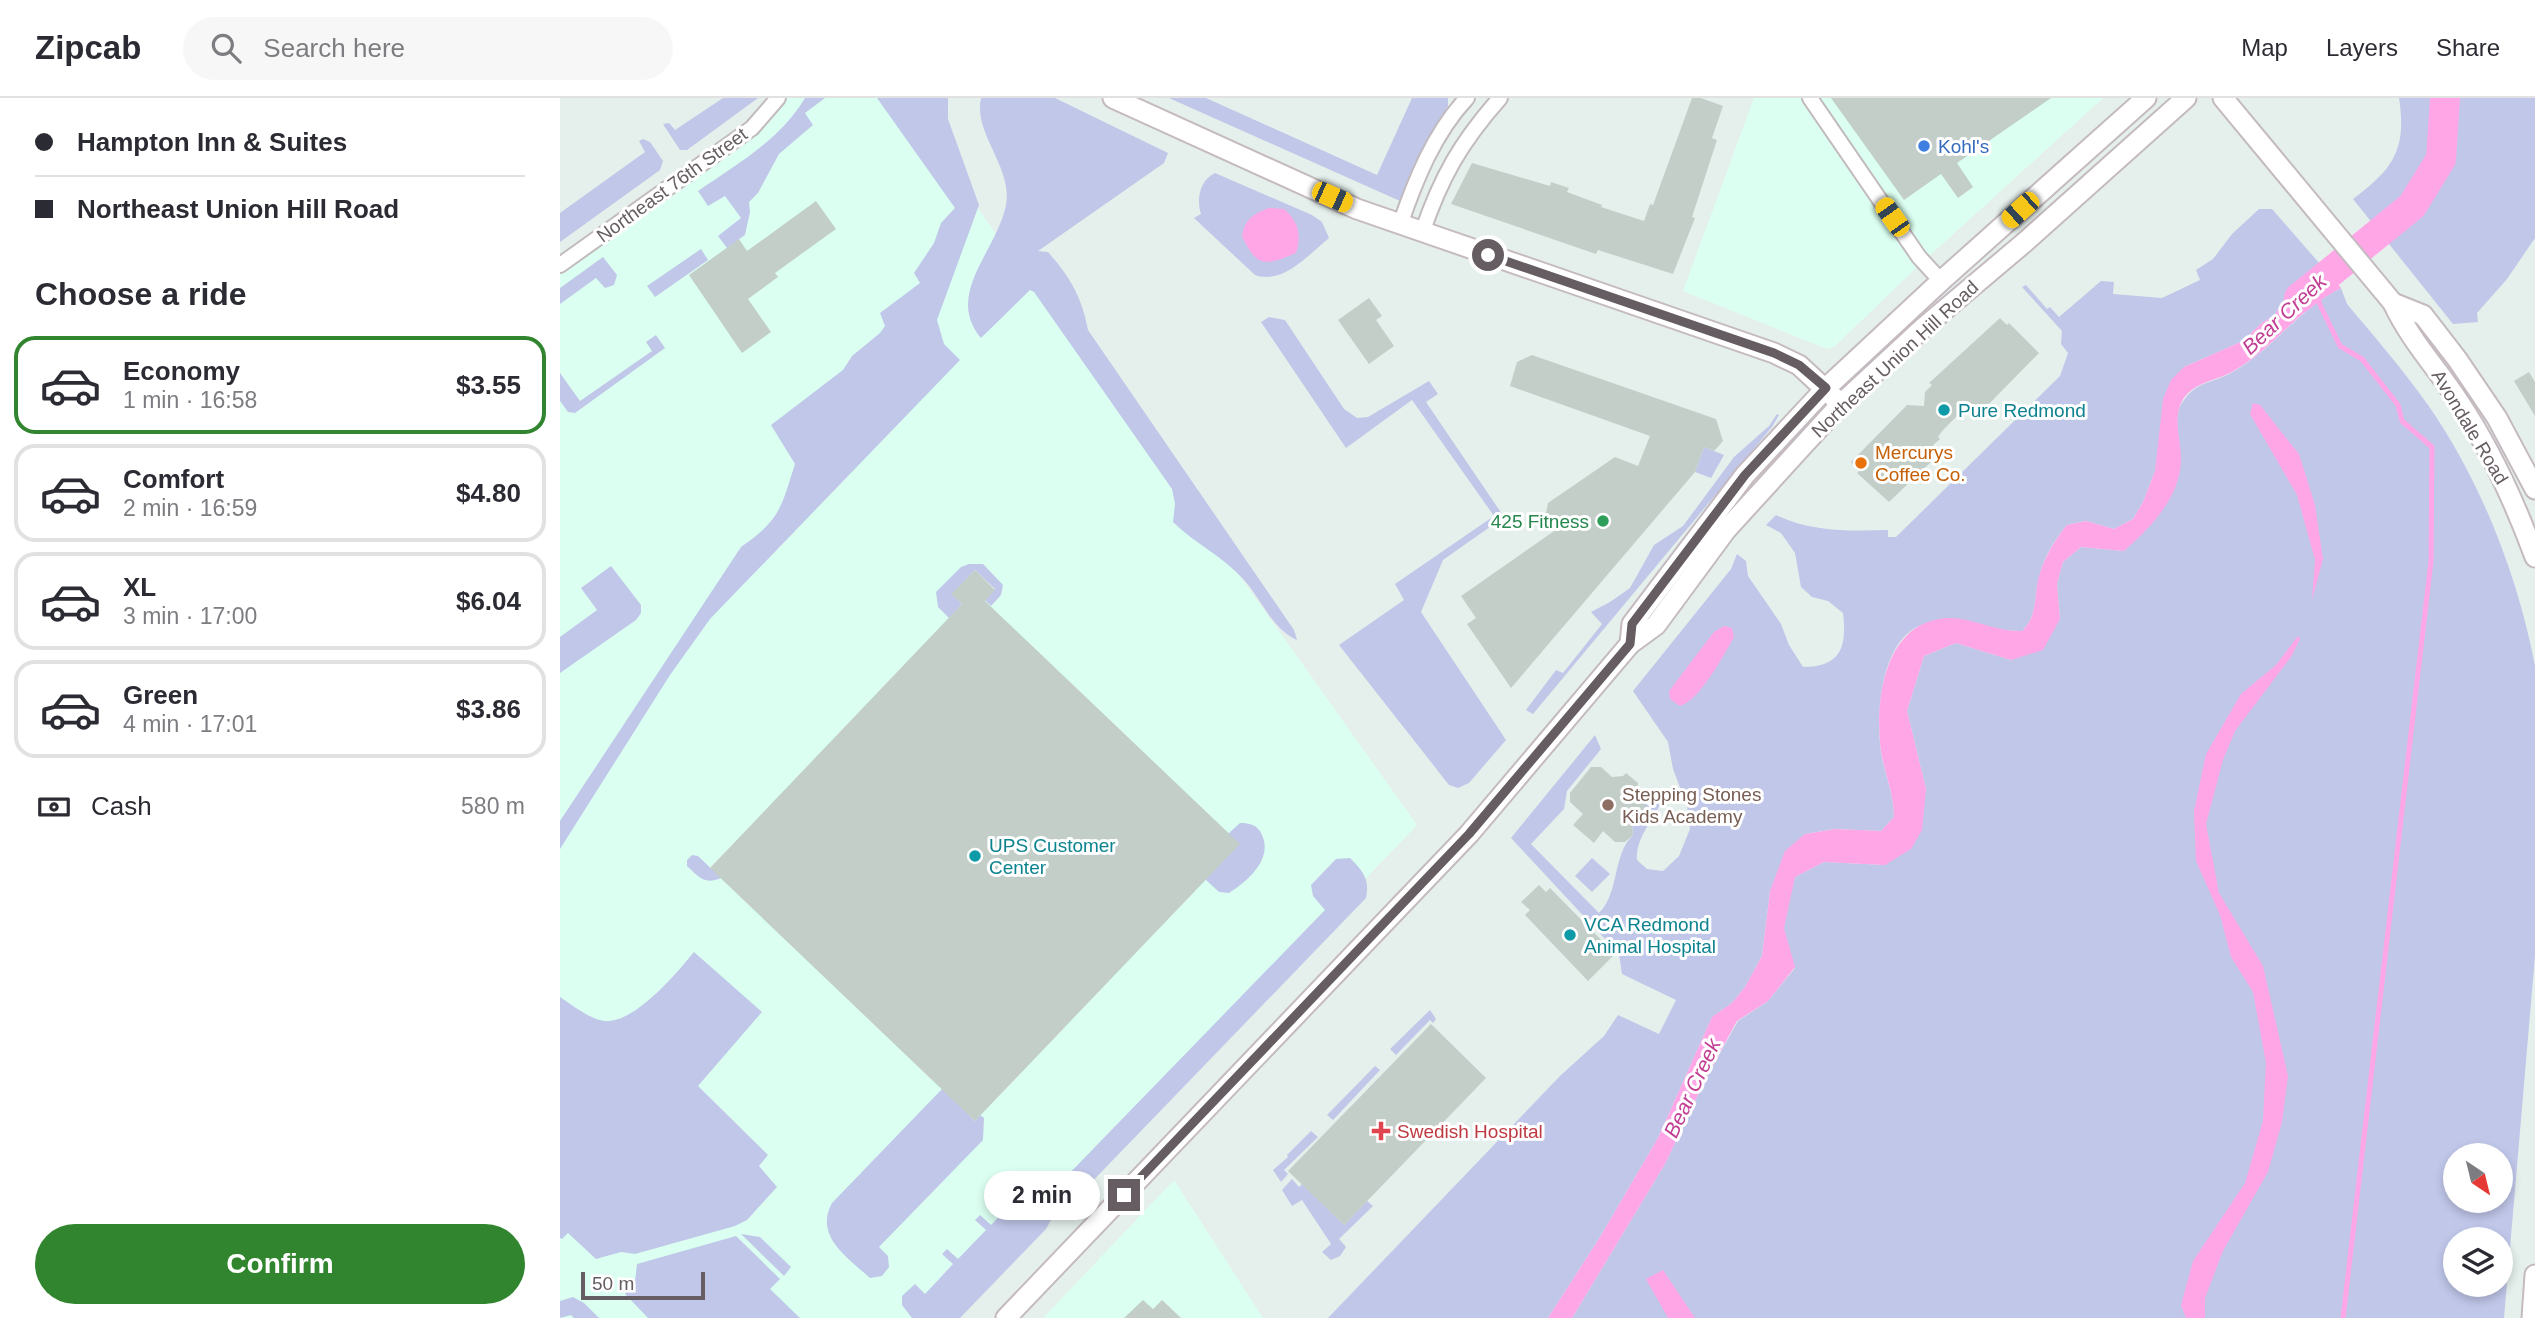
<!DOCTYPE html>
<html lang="en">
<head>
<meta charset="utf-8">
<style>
  body { margin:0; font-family:Helvetica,sans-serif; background:#f7f7f7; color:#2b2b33; height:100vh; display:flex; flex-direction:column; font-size:26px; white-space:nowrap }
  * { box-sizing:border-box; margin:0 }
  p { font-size:23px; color:#7c7c81 }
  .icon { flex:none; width:38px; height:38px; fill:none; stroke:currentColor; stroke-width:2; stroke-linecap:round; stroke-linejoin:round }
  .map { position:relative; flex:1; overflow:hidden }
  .side { display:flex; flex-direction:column; background:#fff; width:560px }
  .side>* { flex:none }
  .hud { display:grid; align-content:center; height:154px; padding:0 35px; background:#fff }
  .needle { width:46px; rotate:145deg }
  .controls { position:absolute; left:1883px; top:1045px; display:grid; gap:14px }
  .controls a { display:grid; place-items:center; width:70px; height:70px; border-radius:50%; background:#fff; box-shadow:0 4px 10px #0003; font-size:35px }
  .scale { position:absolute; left:21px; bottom:18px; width:124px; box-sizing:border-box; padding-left:7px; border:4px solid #665d63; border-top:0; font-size:19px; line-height:24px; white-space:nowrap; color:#665d63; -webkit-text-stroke:5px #fff; paint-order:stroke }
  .end { position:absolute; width:32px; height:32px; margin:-16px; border:9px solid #665d63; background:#fff; box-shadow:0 0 0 4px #fff }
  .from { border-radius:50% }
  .bubble { position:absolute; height:49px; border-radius:24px; background:#fff; box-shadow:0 4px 10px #0003; font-size:23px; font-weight:700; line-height:49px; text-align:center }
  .car { position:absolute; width:21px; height:42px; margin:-21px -10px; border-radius:9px; box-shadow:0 0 5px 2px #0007; background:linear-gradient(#f5c518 24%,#345 0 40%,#f5c518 0 76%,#345 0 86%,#f5c518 0) }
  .hud b { display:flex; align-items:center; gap:24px; height:66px; font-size:26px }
  .hud b+b { border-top:2px solid #e1e1e2 }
  .hud i { width:18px; height:18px; background:#2b2b33 }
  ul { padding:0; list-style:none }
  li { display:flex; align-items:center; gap:21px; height:98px; margin:0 14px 10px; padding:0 21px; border:4px solid #e1e1e2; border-radius:21px }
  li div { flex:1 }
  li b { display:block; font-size:26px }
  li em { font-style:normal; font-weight:700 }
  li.active { border-color:#31852e }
  li>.icon { width:63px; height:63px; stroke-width:1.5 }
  h2 { padding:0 35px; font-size:32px; line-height:84px }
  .pay { display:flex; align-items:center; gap:18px; height:77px; padding:0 35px; font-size:26px }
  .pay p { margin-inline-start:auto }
  .primary-button { display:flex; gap:14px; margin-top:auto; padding:14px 35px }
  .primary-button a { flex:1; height:80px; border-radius:42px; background:#31852e; color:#fff; font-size:28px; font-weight:700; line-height:80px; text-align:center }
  header { display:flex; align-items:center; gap:42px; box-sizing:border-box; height:98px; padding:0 35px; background:#fff; border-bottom:2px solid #e1e1e2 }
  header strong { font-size:33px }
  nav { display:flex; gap:38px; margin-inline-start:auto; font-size:24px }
  .search { width:490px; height:63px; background:#f7f7f7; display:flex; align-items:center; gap:18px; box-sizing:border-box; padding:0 24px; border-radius:38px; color:#7c7c81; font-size:26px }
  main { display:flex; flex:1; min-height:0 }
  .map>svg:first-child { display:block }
  .commercial { fill:#dbfff1 }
  .green { fill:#c0c7e9; fill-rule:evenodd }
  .water { fill:#ffa6e7 }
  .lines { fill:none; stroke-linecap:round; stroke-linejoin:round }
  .stream { stroke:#ffa6e7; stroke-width:5 }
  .river { stroke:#ffa6e7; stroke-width:30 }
  .building { fill:#c3cec9 }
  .street-casing { stroke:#c2babe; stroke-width:18 }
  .secondary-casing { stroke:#c4bac0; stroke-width:23 }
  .street { stroke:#fff; stroke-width:14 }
  .secondary { stroke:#fff; stroke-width:19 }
  .route { stroke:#665d63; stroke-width:9 }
  .shop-dot { fill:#3f7fe0; stroke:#fff; stroke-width:2.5 }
  .culture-dot { fill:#0f9aa8; stroke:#fff; stroke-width:2.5 }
  .food-dot { fill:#e8710a; stroke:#fff; stroke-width:2.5 }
  .leisure-dot { fill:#2e9e5b; stroke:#fff; stroke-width:2.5 }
  .education-dot { fill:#8d6e63; stroke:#fff; stroke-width:2.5 }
  .health-dot { fill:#e0444e; stroke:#fff; stroke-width:2.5 }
  .labels { text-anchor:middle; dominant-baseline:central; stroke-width:6; stroke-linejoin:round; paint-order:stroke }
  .shop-label { font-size:19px; fill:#366cbe; stroke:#fff; text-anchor:start }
  .street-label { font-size:19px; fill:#665d63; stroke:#fff }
  .culture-label { font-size:19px; fill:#0d838f; stroke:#fff; text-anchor:start }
  .food-label { font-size:19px; fill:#c56008; stroke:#fff; text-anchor:start }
  .leisure-label { font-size:19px; fill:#27864d; stroke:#fff; text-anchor:end }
  .education-label { font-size:19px; fill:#785e54; stroke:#fff; text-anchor:start }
  .health-label { font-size:19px; fill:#be3a42; stroke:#fff; text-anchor:start }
  .water-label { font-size:21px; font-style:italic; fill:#c23e93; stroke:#fff }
</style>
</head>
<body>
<header>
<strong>Zipcab</strong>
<div class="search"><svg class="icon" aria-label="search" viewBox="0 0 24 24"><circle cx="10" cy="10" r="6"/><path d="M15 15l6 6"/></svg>Search here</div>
<nav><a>Map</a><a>Layers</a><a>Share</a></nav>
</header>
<main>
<section class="side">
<div class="hud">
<b><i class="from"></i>Hampton Inn &amp; Suites</b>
<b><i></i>Northeast Union Hill Road</b>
</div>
<h2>Choose a ride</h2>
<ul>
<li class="active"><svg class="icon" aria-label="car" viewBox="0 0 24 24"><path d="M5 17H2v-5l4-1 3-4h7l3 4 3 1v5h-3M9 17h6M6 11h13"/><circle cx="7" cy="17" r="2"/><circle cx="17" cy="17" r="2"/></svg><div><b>Economy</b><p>1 min · 16:58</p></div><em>$3.55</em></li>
<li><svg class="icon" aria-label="car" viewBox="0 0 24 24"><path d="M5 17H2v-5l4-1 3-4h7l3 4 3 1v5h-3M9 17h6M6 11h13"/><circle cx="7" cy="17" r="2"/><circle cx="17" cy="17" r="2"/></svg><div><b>Comfort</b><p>2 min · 16:59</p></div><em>$4.80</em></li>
<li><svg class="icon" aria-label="car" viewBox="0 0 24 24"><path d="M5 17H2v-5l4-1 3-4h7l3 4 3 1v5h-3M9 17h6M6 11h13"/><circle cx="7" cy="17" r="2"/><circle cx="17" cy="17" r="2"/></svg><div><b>XL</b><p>3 min · 17:00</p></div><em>$6.04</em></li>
<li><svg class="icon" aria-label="car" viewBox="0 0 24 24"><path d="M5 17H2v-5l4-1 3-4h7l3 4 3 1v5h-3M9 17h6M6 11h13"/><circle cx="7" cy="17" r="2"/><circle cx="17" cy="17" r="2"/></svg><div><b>Green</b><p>4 min · 17:01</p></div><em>$3.86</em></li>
</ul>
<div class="pay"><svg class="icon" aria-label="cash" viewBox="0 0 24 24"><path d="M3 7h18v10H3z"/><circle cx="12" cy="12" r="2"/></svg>Cash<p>580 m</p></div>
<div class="primary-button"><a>Confirm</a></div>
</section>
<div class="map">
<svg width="1975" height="1220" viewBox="0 0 1975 1220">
  <rect width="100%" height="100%" fill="#e5f0ec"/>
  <g class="commercial">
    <polygon points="227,0 335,0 409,98 857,727 385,1220 0,1220 0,170"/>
    <polygon points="1194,0 1543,0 1357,169 1275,248 1267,251 1123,193"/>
    <polygon points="614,1082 703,1220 483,1220"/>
  </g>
  <g class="green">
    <polygon points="163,0 198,0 127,52 120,52 103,26 109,25 115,32"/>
    <path d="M245 0H265L245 15 253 27 219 56 198 95 189 104 190 114 185 137 167 150 158 138 181 120 165 98 148 108 138 93C177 66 220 42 245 0Z"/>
    <path d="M317 0H388V21L419 107 377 222 384 246 400 262 150 521 110 577 0 751V723L181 449C220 422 221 410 235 366L211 327 283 272 292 258 320 235 325 228 320 215 360 185 354 175 374 145 381 125 395 110Z"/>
    <path d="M421 0H495L608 55 604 65 478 153 488 154C510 179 522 199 528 232L734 532 737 542C712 531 702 502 684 482 664 459 634 445 613 424L615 406 612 391 474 194 470 192 421 240C384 196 437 153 446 107 453 69 413 36 421 0Z"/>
    <polygon points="609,0 646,0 817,77 852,0 888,0 888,8 865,46 840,103"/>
    <path d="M1839 0H1975V140L1947 181 1917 215 1918 224 1893 226 1793 101C1833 71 1847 52 1839 0Z"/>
    <polygon points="83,41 90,44 103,63 100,72 0,144 0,115 85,54 79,43"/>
    <path d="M655 75 752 117 762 124 769 140C748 157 723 187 695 177L634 120 641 116C636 101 640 82 655 75Z"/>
    <path d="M1699 111H1712L1760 166 1747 181 1734 186 1714 218 1703 224 1683 243 1624 269 1600 345 1595 373 1583 404 1573 421 1554 431 1526 423 1507 427C1495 442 1485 456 1480 476 1473 497 1479 517 1462 533 1430 534 1400 517 1367 525 1322 537 1317 608 1320 646 1322 671 1334 693 1334 719L1321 733 1275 731 1245 736 1210 793 1202 858 1185 889 1172 905 1152 919 1098 1040 1040 1139 988 1220H768L1000 978 1044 938 1058 917 1099 936 1116 902 1062 876 1059 856 951 740 1035 637 1041 651 1007 693 1004 711 971 746 1039 815C1060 794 1052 757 1073 737L1072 727H1081L1087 720V709L1076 703 1075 688 1081 694 1080 701 1091 710 1098 691 1106 694C1098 717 1075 738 1077 762L1087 771 1103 773 1119 758 1130 731 1127 708 1113 671 1108 644 1073 593 1171 471 1177 456 1186 463 1188 478 1221 526 1229 547 1243 569C1281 569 1287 549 1283 515L1268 503 1252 499 1241 489 1235 455 1221 435 1206 427 1216 417C1251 434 1290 433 1328 432V439H1336L1500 278 1508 255 1501 246 1502 233 1462 189 1466 187 1487 211 1490 209 1499 219 1541 183 1554 184 1553 196 1602 200 1640 182 1636 172 1653 161 1672 136Z"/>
    <polygon points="141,151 148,162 95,199 87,188"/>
    <polygon points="43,159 57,177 54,187 45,190 36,180 0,206 0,190"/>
    <path d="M1781 190 1787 206C1815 239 1843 272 1868 307 1921 383 1958 478 1975 568V858L1944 1220H1012L1105 1066 1145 982 1178 923 1208 903 1235 870 1223 830 1235 779 1264 764 1325 767 1366 691 1347 613 1364 558 1396 545 1451 562 1500 521 1497 486 1503 464 1521 449 1564 453 1621 363C1619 346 1613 319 1622 305 1636 283 1650 286 1671 275 1712 253 1737 212 1781 190ZM1895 1057H1941V1102H1895ZM1895 1141H1941V1186H1895Z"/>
    <polygon points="709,219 725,222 784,311 797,320 808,319 869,283 878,296 866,304 944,419 883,462 861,514 946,642 909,685 898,690 889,687 779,547 844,502 835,486 934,418 852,302 786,350 701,224"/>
    <polygon points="96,237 105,250 15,315 8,314 0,303 0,275 20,303 92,253 86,244"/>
    <polygon points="1217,316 1219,317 1212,329 973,616 966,612 996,572 1003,575 1042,526 1031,514 1050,504 1070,490 1094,447 1123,428 1174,359 1209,328"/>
    <polygon points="1144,349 1164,357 1151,380 1135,374"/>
    <polygon points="409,466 423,466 443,487 441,497 431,508 425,502 435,491 415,472 392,496 402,506 389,520 378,509 376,494 401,469"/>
    <polygon points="51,468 81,507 81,515 76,522 0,575 0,539 37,512 21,490"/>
    <path d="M680 725C690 725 698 727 702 737 713 761 688 783 669 795L659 794 646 782 669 735Z"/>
    <path d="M132 757 138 758 161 780C144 787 139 779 127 768V762Z"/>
    <path d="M790 760C803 773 810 781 806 800L524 1092 512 1091 502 1083 765 812 753 798 751 787 776 761Z"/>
    <polygon points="1032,760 1050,776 1032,794 1015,778"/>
    <path d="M134 854 202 914 138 988 208 1057 199 1068 217 1089 187 1122 175 1128 75 1156 61 1154 36 1161 8 1135 2 1141 0 1140V899C12 907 30 921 44 923 74 926 116 876 134 854Z"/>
    <polygon points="870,912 876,921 873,925 870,922 836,957 830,951"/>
    <polygon points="815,968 820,972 773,1022 767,1017"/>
    <path d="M382 991 415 1023 420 1017 424 1020 423 1042 319 1149 328 1158 329 1169 322 1178 310 1180C287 1159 254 1138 272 1105Z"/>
    <polygon points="751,1033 758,1039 724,1072 728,1076 721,1084 713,1072 728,1059 727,1057"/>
    <path d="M456 1081C471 1088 486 1106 492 1120L486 1131 400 1220H352L342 1207V1198L355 1186 365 1196 393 1166 382 1156 387 1151 398 1161 426 1132 415 1122 420 1117 431 1127 459 1098 450 1089Z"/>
    <polygon points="732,1081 739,1089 742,1086 784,1127 807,1103 813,1108 779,1141 786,1149 780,1158 771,1162 762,1154 771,1146 742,1102 732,1108 722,1092"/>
    <polygon points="181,1136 200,1139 231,1169 224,1178"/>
    <polygon points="176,1138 220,1181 210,1191 240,1220 88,1220 65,1196 75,1183 77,1166"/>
    <polygon points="13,1199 24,1205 39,1220 14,1220 11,1217 0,1220 0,1203"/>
  </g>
  <g class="water">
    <path d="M709 110 724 111C738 123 742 137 736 155 705 168 697 170 682 138 685 121 693 116 709 110Z"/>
    <path d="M1760 166 1781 190C1738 211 1713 251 1672 274 1653 284 1628 285 1620 308 1614 324 1621 344 1621 361 1621 399 1590 430 1564 453L1521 449 1503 464 1497 486 1500 521 1483 552 1451 562 1396 545 1364 558 1347 613 1366 691 1362 732 1351 751 1325 767 1264 764 1235 779 1224 830 1235 869 1208 903 1177 923 1145 982 1105 1066 1012 1220H988L1040 1139 1098 1040 1152 919 1172 905 1185 889 1202 858 1210 793 1225 753 1245 736 1275 731 1321 733 1334 719C1334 693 1322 670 1320 645 1316 597 1326 522 1389 520 1414 520 1436 534 1462 533 1479 517 1473 496 1480 475 1486 456 1495 442 1507 427L1526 423 1554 431 1573 421 1583 404 1595 373 1603 301 1611 282 1624 269 1683 243 1703 224 1714 218 1734 186 1747 181Z"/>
    <polygon points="1693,305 1700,307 1739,356 1755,407 1763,461 1752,502 1755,462 1737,397 1690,316"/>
    <path d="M1164 528 1172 530 1174 539C1164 557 1139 603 1120 608L1110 601 1109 593 1154 534Z"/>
    <polygon points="1738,538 1740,541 1731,559 1675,633 1663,662 1646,726 1659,795 1703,868 1728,978 1722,1024 1708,1074 1663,1153 1645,1200 1645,1220 1626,1220 1621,1207 1633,1163 1685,1085 1703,1023 1706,965 1693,894 1671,859 1660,817 1636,763 1634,713 1646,656 1681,596 1716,567"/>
    <polygon points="1103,1172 1135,1220 1108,1220 1086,1181"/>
  </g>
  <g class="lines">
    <polyline class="stream" points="1757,194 1760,207 1780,248 1802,261 1838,307 1842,323 1872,349 1871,463 1783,1220"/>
    <polyline class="river" points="1739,200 1852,108 1881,61 1885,0"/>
  </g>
  <g class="building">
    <polygon points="1132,0 1141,0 1163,8 1152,40 1157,42 1132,119 1135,120 1113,176 1038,152 1036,156 891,106 912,65 990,88 991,84 1009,90 1007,94 1042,107 1041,109 1084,123 1090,106 1093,107"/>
    <polygon points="1271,0 1491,0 1397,65 1413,89 1398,100 1381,76 1344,102"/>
    <polygon points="256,103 276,131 215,175 218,179 188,201 211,234 182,255 129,177 179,141 187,153"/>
    <polygon points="809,200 822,218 816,222 834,248 809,266 778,222"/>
    <polygon points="1440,220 1447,227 1449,225 1479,255 1421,314 1414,307 1408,313 1405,310 1383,332 1378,339 1380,341 1373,347 1377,351 1372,357 1375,360 1329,404 1297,375 1299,373 1291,364 1347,307 1364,308 1365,294 1372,287 1369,285"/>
    <polygon points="972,257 1156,321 1163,343 1154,353 1144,349 1135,374 951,590 907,526 916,520 901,498 997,431 986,415 988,405 1055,359 1078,368 1090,338 950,288 957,264"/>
    <polygon points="1969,274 1975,284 1975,318 1954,283"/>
    <polygon points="415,472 435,492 425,503 680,746 415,1023 150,770 402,506 391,496"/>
    <polygon points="1031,669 1041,669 1052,679 1063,678 1066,675 1078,685 1076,699 1087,709 1087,720 1081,727 1072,727 1073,737 1065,744 1055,744 1043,733 1034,745 1013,727 1023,716 1010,704 1010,695"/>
    <polygon points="979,787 986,794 990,790 1055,856 1028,883 965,817 970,812 961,804"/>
    <polygon points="871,926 926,980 784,1127 728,1073"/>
    <polygon points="583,1202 593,1211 602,1202 621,1220 564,1220"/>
  </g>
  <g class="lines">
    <g class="street-casing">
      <g id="street">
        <polyline points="1250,0 1359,159 1381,183"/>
        <path d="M840 127C855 83 874 35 907 0"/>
        <path d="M862 135C881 79 901 44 940 0"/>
        <polyline points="0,167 192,30 218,0"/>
      </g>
    </g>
    <g class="secondary-casing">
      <g id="secondary">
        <polyline points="553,0 797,111 1214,255 1239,267 1281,306"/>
        <path d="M1663 0 1833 205C1850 242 1877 270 1899 304 1931 352 1955 405 1975 459"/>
        <polyline points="1833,205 1863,217 1897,261 1937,320 1975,391"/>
        <polyline points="1070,546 1072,526 1185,377 1266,290 1381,183 1586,0"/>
        <polyline points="446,1220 909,736 1070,546 1096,527 1166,432 1281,306 1363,230 1465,144 1626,0"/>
        <polyline points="1972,1220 1975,1177"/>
      </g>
    </g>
    <use href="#street" class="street"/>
    <use href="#secondary" class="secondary"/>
  </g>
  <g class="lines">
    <polyline class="route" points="564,1097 909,736 1070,546 1072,526 1185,377 1266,290 1239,267 1214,255 928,157"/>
  </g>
  <circle class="shop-dot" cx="1364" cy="48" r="7"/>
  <g class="culture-dot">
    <circle cx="1384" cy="312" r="7"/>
    <circle cx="415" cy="758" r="7"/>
    <circle cx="1010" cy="837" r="7"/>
  </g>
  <circle class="food-dot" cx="1301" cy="365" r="7"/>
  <circle class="leisure-dot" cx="1043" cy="423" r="7"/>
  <circle class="education-dot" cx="1048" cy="707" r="7"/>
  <path class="health-dot" d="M817.5 1022.5h7v7h7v7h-7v7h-7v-7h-7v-7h7z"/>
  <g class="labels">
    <g class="shop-label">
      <text x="1378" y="48">Kohl's</text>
    </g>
    <g class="street-label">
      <text transform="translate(112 87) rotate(-36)">Northeast 76th Street</text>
      <text transform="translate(1335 261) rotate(-43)">Northeast Union Hill Road</text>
      <text transform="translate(1910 329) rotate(59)">Avondale Road</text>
    </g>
    <g class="culture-label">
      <text x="1398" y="312">Pure Redmond</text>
      <text x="429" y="747">UPS Customer<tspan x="429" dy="22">Center</tspan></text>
      <text x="1024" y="826">VCA Redmond<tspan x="1024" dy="22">Animal Hospital</tspan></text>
    </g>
    <g class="food-label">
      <text x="1315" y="354">Mercurys<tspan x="1315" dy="22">Coffee Co.</tspan></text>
    </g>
    <g class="leisure-label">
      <text x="1029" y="423">425 Fitness</text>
    </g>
    <g class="education-label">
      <text x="1062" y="696">Stepping Stones<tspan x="1062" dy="22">Kids Academy</tspan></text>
    </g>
    <g class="health-label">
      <text x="837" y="1033">Swedish Hospital</text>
    </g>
    <g class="water-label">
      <text transform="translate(1724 216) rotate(-43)">Bear Creek</text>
      <text transform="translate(1132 990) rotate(-65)">Bear Creek</text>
    </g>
  </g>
</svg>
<div class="controls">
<a><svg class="needle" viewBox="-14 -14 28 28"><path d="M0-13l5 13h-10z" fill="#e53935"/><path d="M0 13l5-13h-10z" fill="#7c7c81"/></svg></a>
<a><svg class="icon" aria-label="layers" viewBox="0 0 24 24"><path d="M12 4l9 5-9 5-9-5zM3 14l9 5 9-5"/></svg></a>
</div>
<div class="scale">50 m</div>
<i class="end from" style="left:928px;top:157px"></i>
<i class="end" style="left:564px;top:1097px"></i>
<div class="bubble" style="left:424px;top:1073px;width:116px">2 min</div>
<i class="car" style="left:772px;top:99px;rotate:114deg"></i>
<i class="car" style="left:1460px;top:112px;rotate:228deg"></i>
<i class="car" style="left:1332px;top:119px;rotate:325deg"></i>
</div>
</main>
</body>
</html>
